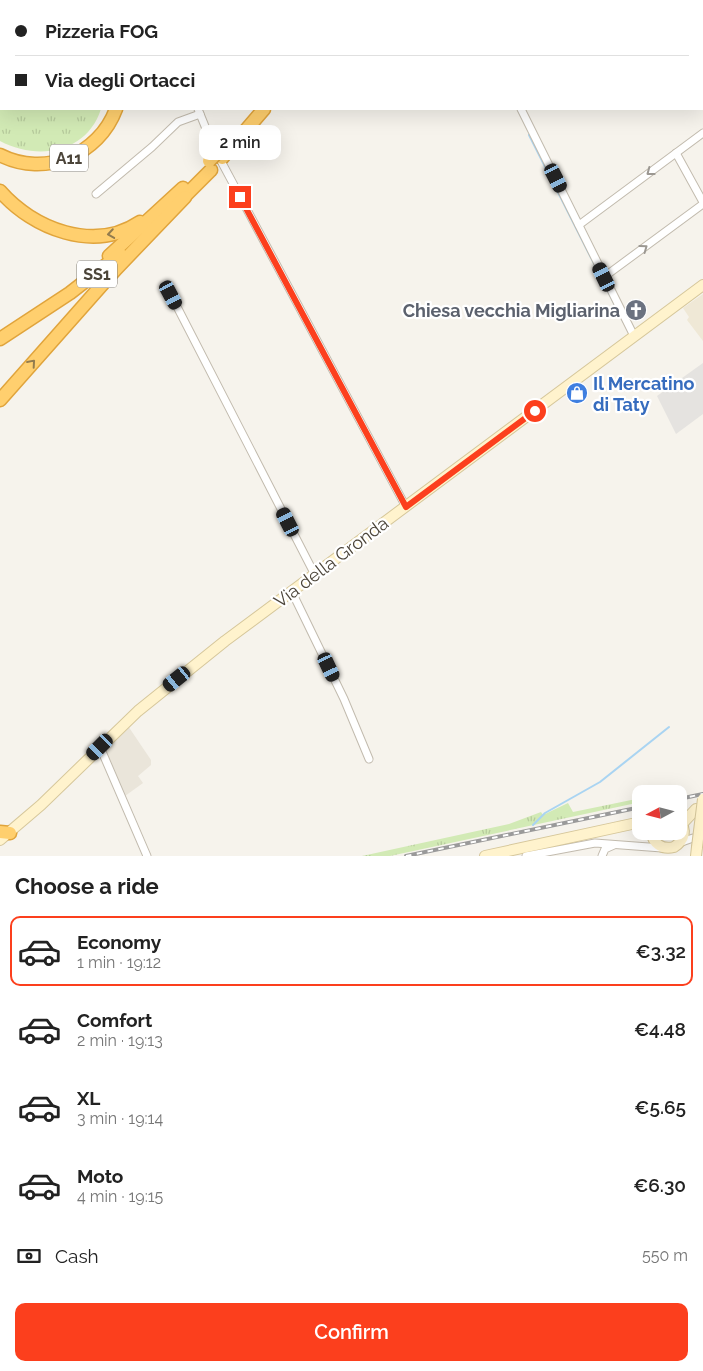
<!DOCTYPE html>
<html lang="en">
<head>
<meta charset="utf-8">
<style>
  body { margin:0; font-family:Raleway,sans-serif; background:#f6f6f6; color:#222; height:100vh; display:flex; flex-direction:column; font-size:19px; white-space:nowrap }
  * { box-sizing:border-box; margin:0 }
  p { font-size:16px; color:#767676 }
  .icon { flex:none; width:28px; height:28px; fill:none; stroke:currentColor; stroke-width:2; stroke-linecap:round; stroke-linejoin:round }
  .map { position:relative; height:856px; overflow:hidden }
  .panel { display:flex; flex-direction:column; background:#fff; flex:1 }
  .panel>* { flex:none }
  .guide { position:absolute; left:0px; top:0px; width:704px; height:110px; box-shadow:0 5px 20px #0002; display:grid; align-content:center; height:110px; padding:0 15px; background:#fff }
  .needle { width:32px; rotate:263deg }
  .tools { position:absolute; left:632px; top:785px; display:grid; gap:10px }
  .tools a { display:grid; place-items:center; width:55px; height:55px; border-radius:10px; background:#fff; box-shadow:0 5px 20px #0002; font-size:25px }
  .end { position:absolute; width:22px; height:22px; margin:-11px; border:6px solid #fc3f1d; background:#fff; box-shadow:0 0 0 2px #fff }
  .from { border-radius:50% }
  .bubble { position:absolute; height:35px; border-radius:10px; background:#fff; box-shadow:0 5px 20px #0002; font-size:16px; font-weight:600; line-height:35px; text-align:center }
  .car { position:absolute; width:15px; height:30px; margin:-15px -8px; border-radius:6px; box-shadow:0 0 4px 1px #0007; background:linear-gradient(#222 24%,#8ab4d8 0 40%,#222 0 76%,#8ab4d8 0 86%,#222 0) }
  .guide b { display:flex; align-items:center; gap:18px; height:48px; font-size:19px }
  .guide b+b { border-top:1px solid #e0e0e0 }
  .guide i { width:12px; height:12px; background:#222 }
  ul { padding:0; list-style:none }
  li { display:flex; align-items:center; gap:15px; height:70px; margin:0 10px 8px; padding:0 5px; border:2px solid transparent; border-radius:10px }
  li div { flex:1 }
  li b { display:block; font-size:19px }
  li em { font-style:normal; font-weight:600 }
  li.current { border-color:#fc3f1d }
  li>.icon { width:45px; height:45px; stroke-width:1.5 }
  h2 { padding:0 15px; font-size:22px; line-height:60px }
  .pay { display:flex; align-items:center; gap:12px; height:55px; padding:0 15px; font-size:19px }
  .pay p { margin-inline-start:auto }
  .cta { display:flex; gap:10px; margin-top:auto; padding:10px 15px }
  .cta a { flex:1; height:58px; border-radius:10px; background:#fc3f1d; color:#fff; font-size:20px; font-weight:600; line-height:58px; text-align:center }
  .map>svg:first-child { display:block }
  .residential { fill:#eae5da }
  .education { fill:#efe8d6 }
  .grass { fill:url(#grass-tufts) }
  .parking { fill:#e5e3e0 }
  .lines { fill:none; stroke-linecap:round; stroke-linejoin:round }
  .stream { stroke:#a9d4f2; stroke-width:2 }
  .street-casing { stroke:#c2bbae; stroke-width:9 }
  .secondary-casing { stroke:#d6c79b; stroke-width:12 }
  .highway-casing { stroke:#e0a43c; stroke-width:15 }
  .street { stroke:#fff; stroke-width:7 }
  .secondary { stroke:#fff3cd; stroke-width:10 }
  .highway { stroke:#ffcf6e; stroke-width:12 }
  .rail-casing { stroke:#9a9a9a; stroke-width:4 }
  .rail { stroke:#fff; stroke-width:2; stroke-dasharray:5.5; stroke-linecap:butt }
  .secondary-bridge-casing { stroke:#d6c79b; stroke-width:12; stroke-linecap:butt }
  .highway-bridge-casing { stroke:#e0a43c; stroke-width:15; stroke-linecap:butt }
  .secondary-bridge { stroke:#fff3cd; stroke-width:10 }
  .highway-bridge { stroke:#ffcf6e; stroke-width:12 }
  .oneway { stroke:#9c9892 }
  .oneway2 { stroke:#937c4e }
  .route { stroke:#fc3f1d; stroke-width:6 }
  .labels { text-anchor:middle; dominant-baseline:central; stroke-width:4.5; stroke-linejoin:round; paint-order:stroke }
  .shield { fill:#fff; stroke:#817c74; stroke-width:1 }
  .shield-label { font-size:16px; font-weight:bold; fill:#4b4439 }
  .worship-label { font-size:18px; font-weight:bold; fill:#5b616d; stroke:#fff; text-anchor:end }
  .shop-label { font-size:18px; font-weight:bold; fill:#366cbe; stroke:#fff; text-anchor:start }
  .street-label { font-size:18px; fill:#4b4439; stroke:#fff }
</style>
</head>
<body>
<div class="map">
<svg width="703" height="856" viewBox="0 0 703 856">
  <defs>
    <pattern id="grass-tufts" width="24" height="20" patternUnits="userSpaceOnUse" patternTransform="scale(1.25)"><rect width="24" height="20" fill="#d2eab5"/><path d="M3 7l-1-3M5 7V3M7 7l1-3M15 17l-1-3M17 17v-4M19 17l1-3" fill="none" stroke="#b6ca9c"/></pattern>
  </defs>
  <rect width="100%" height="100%" fill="#f6f3ec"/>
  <polygon class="residential" points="128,726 151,760 151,765 138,776 143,783 125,796 105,749"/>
  <polygon class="education" points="703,294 703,341 687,320 689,317 683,308"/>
  <g class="grass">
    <path d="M0 20 1 109H101C87 153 38 161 0 141Z"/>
    <polygon points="641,798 641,802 390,856 362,856 509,824 541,812 543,815 568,803 573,812"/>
  </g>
  <polygon class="parking" points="703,363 703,414 676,434 657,396"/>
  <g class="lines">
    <g class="stream">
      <polyline points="529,135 624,323"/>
      <polyline points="533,825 545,813 600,782 669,727"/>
    </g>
    <g class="street-casing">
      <g id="street">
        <polyline points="156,0 156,1"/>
        <polyline points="466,0 467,1"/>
        <polyline points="226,1 228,0"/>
        <polyline points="477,1 478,0"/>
        <polyline points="198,109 213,146 406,507"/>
        <polyline points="521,109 634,336"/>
        <polyline points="676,153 703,202"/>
        <polyline points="96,194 152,147 178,122 200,114"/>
        <polyline points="579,225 703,133"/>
        <polyline points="604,277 703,204"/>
        <polyline points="171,295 315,575"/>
        <polyline points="292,592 344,699 369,759"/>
        <polyline points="100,747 147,856"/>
        <polyline points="679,843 693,838"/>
        <polyline points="526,856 595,843 662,848"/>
        <polyline points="602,856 605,849 614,845"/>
      </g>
    </g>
    <g class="secondary-casing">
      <g id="secondary">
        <polyline points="682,824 696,809"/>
        <path d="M651 831C653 844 662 850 674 847 685 840 687 830 679 820"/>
        <polyline points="0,840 41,805 138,711 225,641 703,285"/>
        <polyline points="485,856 641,822"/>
        <polyline points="696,856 697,847"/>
      </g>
    </g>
    <g class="highway-casing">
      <g id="highway">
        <polyline points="91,0 91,1"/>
        <polyline points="355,1 356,0"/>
        <polyline points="0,15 1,14"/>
        <path d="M0 155C45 178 99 155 116 109"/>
        <polyline points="222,158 264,109"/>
        <path d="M0 191C33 229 94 253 140 222"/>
        <polyline points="180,201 211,170"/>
        <polyline points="109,256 183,188"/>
        <polyline points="0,339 70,293 120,254"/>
        <polyline points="0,400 116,269 185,197"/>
        <polyline points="0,832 10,833"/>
      </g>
    </g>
    <use href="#street" class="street"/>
    <use href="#secondary" class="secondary"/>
    <use href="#highway" class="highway"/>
    <g class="rail-casing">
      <g id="rail">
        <polyline points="679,799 703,794"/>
        <polyline points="406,856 641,807"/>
      </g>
    </g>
    <use href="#rail" class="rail"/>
    <g class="secondary-bridge-casing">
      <polyline id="secondary-bridge" points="697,847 703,799"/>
    </g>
    <g class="highway-bridge-casing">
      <polyline id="highway-bridge" points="209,161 222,148"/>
    </g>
    <use href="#secondary-bridge" class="secondary-bridge"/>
    <use href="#highway-bridge" class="highway-bridge"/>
  </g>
  <defs><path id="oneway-chevron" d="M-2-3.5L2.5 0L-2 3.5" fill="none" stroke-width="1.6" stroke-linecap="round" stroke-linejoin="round" transform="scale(1.25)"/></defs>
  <g class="oneway">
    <use href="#oneway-chevron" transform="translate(650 172) rotate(143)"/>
    <use href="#oneway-chevron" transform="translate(644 248) rotate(-36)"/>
  </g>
  <g class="oneway2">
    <use href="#oneway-chevron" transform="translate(111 234) rotate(171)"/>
    <use href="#oneway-chevron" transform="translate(32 363) rotate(-49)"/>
  </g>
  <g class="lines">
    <polyline class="route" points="240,197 406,507 535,411"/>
  </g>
  <defs>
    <g id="church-disc" transform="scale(1.125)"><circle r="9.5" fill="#6b7280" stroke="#fff"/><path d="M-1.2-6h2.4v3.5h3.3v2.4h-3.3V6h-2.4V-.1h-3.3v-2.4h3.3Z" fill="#fff"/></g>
    <g id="shop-disc" transform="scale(1.125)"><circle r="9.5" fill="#3f7fe0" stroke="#fff"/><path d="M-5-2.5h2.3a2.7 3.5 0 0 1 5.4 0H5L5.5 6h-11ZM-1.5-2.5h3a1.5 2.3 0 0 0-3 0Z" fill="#fff"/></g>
  </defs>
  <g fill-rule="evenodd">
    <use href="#church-disc" x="636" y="310"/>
    <use href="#shop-disc" x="577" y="393"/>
  </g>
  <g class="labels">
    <g class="shield">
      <rect x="50" y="144.5" width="38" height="27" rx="4"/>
      <rect x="77" y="260.5" width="40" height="27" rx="4"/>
    </g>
    <g class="shield-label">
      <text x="69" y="158">A11</text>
      <text x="97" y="274">SS1</text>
    </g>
    <g class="worship-label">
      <text x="620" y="310">Chiesa vecchia Migliarina</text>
    </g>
    <g class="shop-label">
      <text x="593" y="383">Il Mercatino<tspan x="593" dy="21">di Taty</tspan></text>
    </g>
    <g class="street-label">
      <text transform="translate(331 562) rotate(-37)">Via della Gronda</text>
    </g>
  </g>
</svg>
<div class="tools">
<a><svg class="needle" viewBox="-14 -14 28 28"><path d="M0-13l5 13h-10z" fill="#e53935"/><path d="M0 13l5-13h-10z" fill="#767676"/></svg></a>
</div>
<i class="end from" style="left:535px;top:411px"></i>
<i class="end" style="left:240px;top:197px"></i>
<div class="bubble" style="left:199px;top:125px;width:82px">2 min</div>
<i class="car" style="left:556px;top:178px;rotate:153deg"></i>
<i class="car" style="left:604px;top:277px;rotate:334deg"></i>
<i class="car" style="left:171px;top:295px;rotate:152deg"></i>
<i class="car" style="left:288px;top:522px;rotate:333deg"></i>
<i class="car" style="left:329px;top:667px;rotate:155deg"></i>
<i class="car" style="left:177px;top:679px;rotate:231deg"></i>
<i class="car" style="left:100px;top:747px;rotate:225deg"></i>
<div class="guide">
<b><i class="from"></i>Pizzeria FOG</b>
<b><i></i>Via degli Ortacci</b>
</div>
</div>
<section class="panel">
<h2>Choose a ride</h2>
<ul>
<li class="current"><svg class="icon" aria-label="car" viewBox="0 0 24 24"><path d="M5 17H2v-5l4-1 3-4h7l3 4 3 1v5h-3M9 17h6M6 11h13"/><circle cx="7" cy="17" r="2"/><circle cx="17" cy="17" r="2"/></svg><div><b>Economy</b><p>1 min · 19:12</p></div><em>€3.32</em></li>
<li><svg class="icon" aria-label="car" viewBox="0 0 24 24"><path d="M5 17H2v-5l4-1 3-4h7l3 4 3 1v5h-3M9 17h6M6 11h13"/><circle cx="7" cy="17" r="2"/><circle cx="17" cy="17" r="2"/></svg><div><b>Comfort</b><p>2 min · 19:13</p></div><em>€4.48</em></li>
<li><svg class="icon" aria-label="car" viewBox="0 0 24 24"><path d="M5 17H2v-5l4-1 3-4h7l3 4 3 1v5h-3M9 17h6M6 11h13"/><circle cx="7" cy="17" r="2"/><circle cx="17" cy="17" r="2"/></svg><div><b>XL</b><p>3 min · 19:14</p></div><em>€5.65</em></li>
<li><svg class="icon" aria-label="car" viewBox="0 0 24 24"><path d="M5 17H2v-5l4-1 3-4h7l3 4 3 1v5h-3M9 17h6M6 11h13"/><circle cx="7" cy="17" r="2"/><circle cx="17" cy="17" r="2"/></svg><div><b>Moto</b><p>4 min · 19:15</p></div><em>€6.30</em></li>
</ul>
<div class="pay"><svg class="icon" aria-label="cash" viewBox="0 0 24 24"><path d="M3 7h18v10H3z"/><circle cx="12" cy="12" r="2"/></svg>Cash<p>550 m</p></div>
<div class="cta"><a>Confirm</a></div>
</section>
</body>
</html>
